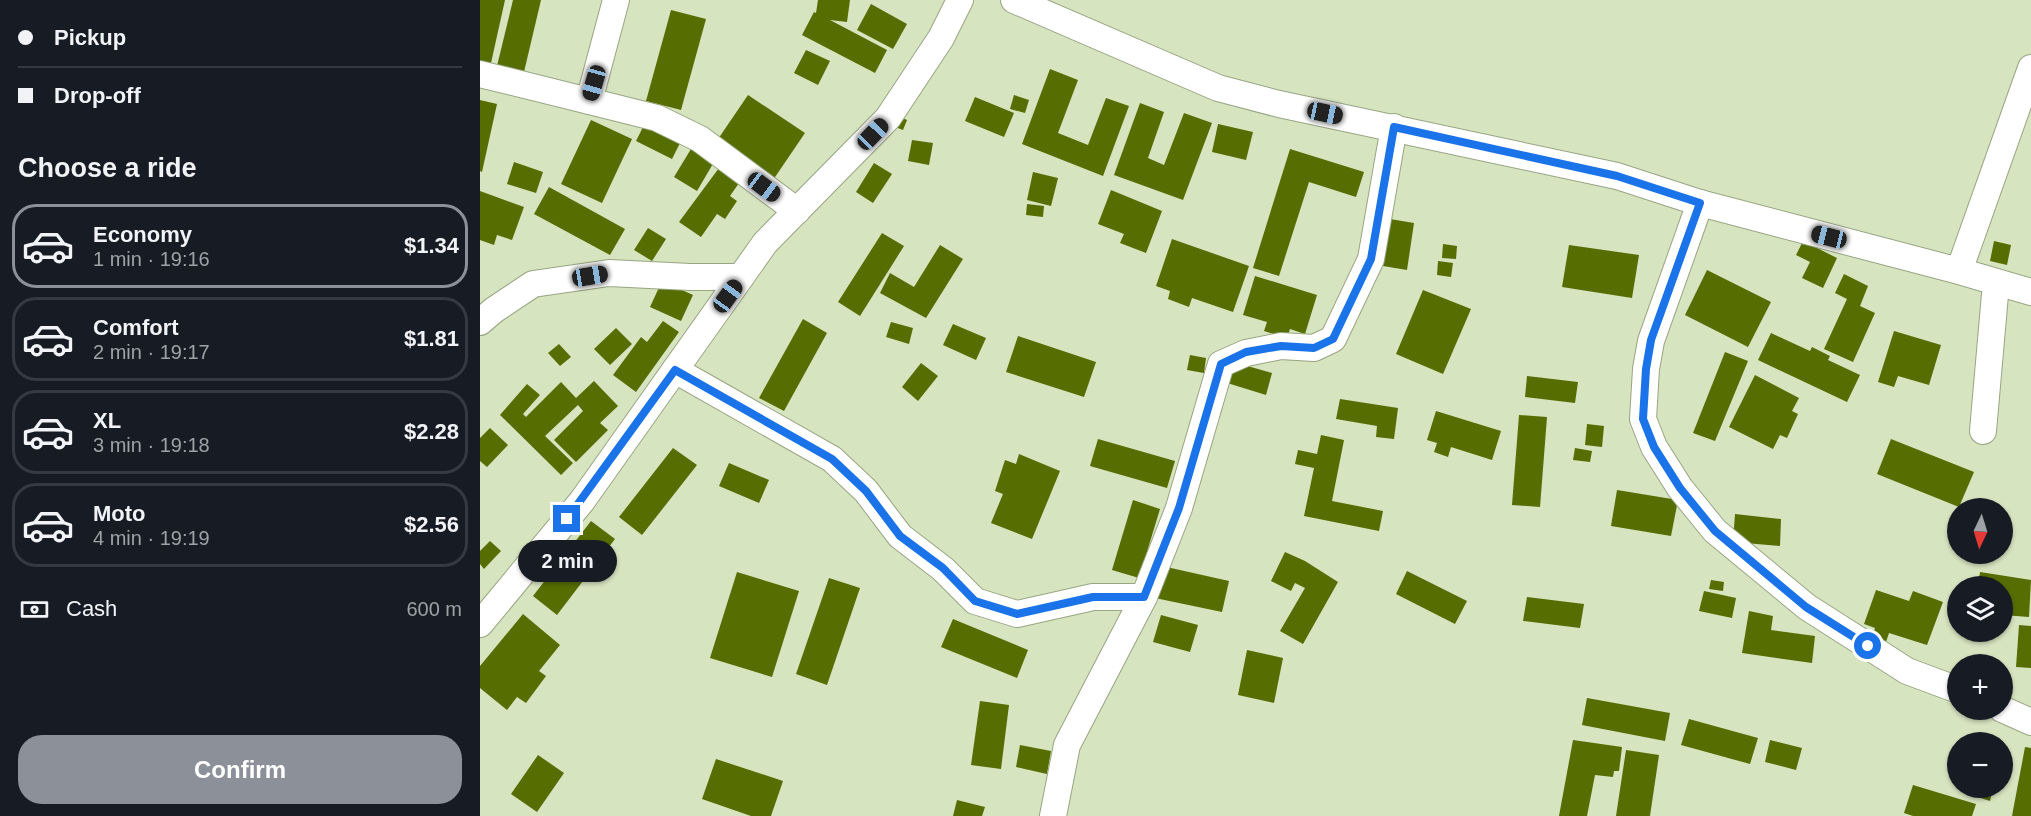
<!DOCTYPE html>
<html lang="en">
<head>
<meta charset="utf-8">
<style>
  body { margin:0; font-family:Arial,sans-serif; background:#242831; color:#f1f3f6; height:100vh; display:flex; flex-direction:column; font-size:22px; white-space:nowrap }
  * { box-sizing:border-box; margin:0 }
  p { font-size:20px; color:#9ea1a6 }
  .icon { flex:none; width:33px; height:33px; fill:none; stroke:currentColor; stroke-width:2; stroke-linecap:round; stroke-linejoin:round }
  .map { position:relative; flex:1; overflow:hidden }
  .side { display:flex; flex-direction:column; background:#171b24; width:480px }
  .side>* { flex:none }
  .hud { display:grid; align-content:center; height:132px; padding:0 18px; background:#171b24 }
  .needle { width:39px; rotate:184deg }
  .fabs { position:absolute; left:1467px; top:498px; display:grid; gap:12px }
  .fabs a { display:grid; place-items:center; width:66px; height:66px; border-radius:50%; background:#171b24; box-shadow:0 2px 4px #0004; font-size:30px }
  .end { position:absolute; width:27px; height:27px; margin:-14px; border:8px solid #1a73e8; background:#fff; box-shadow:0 0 0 3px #fff }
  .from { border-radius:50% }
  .bubble { position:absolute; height:42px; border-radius:21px; background:#171b24; box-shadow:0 2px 4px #0004; font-size:20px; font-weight:600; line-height:42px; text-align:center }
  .car { position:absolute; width:18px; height:36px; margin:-18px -9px; border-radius:8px; box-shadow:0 0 4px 2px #0007; background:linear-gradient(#222 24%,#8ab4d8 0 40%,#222 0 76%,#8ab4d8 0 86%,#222 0) }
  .hud b { display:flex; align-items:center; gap:21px; height:57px; font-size:22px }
  .hud b+b { border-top:2px solid #363941 }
  .hud i { width:15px; height:15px; background:#f1f3f6 }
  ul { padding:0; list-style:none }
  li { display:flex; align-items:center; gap:18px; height:84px; margin:0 12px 9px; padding:0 6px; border:3px solid #363941; border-radius:24px }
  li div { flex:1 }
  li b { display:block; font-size:22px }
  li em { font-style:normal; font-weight:600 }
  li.current { border-color:#8c9099 }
  li>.icon { width:54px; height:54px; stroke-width:1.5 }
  h2 { padding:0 18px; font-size:27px; line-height:72px }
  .pay { display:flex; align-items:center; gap:15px; height:66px; padding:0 18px; font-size:22px }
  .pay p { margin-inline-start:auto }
  .button { display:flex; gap:12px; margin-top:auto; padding:12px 18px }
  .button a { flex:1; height:69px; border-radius:24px; background:#8c9099; color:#fff; font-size:24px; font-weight:600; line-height:69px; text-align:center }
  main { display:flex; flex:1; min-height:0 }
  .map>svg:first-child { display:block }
  .building { fill:#556d01 }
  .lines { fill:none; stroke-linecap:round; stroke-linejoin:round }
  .street-casing { stroke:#98a582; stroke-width:28 }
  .street { stroke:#fff; stroke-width:26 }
  .route { stroke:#1a73e8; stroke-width:8 }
</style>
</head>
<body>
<main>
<section class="side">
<div class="hud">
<b><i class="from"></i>Pickup</b>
<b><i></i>Drop-off</b>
</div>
<h2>Choose a ride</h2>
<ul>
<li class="current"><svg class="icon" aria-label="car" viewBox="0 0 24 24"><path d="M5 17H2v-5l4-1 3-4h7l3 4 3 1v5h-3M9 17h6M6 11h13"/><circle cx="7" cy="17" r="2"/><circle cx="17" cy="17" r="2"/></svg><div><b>Economy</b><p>1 min · 19:16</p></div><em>$1.34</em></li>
<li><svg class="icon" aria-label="car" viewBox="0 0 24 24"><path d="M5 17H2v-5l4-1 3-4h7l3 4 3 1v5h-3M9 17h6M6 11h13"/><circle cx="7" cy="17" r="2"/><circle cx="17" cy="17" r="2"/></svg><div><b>Comfort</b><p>2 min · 19:17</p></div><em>$1.81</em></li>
<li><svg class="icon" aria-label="car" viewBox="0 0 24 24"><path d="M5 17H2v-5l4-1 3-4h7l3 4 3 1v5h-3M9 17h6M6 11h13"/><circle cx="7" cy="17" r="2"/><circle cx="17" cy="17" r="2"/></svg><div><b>XL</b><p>3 min · 19:18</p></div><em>$2.28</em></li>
<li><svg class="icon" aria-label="car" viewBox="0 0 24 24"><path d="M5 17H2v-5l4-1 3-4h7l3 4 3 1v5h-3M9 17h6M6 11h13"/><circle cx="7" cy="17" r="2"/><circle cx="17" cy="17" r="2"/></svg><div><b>Moto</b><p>4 min · 19:19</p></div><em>$2.56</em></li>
</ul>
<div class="pay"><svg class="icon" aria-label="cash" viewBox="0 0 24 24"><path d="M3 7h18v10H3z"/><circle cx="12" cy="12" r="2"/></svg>Cash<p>600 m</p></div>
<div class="button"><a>Confirm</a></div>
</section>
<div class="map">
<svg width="1551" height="816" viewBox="0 0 1551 816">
  <rect width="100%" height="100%" fill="#d7e4c0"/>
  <g class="building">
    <polygon points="0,0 25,0 11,63 0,61"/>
    <polygon points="33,0 61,0 44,72 17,66"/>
    <polygon points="338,0 370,0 367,22 350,20 407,50 395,73 322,35 334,12 336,13"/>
    <polygon points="391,4 427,24 413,49 377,30"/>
    <polygon points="191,10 226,19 201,110 166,101"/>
    <polygon points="326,50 350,61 338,85 314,73"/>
    <polygon points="570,69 598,80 578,133 608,145 626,98 649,106 623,176 542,144"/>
    <polygon points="268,95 325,133 291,183 234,145"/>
    <polygon points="534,95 549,100 545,113 530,109"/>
    <polygon points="495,97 534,113 524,137 485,121"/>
    <polygon points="0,100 17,104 2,172 0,171"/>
    <polygon points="660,103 684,112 668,158 684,165 704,113 732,123 703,200 634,175"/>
    <polygon points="414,114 427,120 423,130 410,125"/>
    <polygon points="111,120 152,139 122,203 81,184"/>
    <polygon points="165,123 201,141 192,159 156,141"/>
    <polygon points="738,124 773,132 766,160 732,152"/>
    <polygon points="432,140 453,143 449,165 428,161"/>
    <polygon points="211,149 234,162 217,191 194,177"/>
    <polygon points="810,149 884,172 876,197 829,182 799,276 773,268"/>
    <polygon points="34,162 63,172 56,193 27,184"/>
    <polygon points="394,163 412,174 393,203 376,192"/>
    <polygon points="239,168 259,183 250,196 257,201 245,219 237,214 221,237 199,222"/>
    <polygon points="553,172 578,178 571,206 547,200"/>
    <polygon points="69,187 145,229 130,255 54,214"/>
    <polygon points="631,190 682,211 666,253 640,243 644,234 618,224"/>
    <polygon points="0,191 44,207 32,240 17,235 14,245 0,240"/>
    <polygon points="547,204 564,206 563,217 546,215"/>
    <polygon points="910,219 934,223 927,270 903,266"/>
    <polygon points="168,228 186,239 172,261 154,250"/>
    <polygon points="402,233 424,246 380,316 358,302"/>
    <polygon points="692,239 769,266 753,312 712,298 709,307 688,299 690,291 676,286"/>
    <polygon points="1323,241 1357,258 1343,288 1322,278 1330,262 1316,255"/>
    <polygon points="1514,241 1531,245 1527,265 1510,261"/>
    <polygon points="963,244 977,246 976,259 962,258"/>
    <polygon points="460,245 483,259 446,318 400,293 410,273 434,287"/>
    <polygon points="1089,245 1159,255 1152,298 1082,287"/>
    <polygon points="958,261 973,263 971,277 957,275"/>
    <polygon points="1227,270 1291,302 1268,347 1205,315"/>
    <polygon points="1364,274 1388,286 1380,306 1395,313 1373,362 1344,349 1367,299 1355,293"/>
    <polygon points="775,276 837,295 825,334 810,329 807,338 784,331 787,322 763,315"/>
    <polygon points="182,281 213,295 201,321 170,307"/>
    <polygon points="943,290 991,309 963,374 916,354"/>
    <polygon points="323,319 347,333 304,411 279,398"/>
    <polygon points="183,321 199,332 156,392 133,375 161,337 167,342"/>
    <polygon points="411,322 433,328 429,344 406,337"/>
    <polygon points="473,324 506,338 496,360 463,345"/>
    <polygon points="136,328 152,344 130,365 114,349"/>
    <polygon points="1414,331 1461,345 1449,385 1418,376 1414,387 1398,382"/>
    <polygon points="1291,333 1330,351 1332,347 1350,356 1348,360 1380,375 1367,402 1278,360"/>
    <polygon points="538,336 616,362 604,397 526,372"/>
    <polygon points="79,344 91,357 80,366 68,353"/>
    <polygon points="1245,352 1268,361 1235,441 1213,433"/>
    <polygon points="710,355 726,358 724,373 707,370"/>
    <polygon points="750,361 792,373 786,395 744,382"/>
    <polygon points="441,363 458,376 438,401 422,387"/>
    <polygon points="1275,375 1319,398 1312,411 1318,414 1307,438 1300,435 1293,449 1249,427"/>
    <polygon points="1047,376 1098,382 1095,403 1045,397"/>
    <polygon points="114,381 138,406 120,423 128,430 96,462 74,440 103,411 98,405 65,436 93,463 81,475 20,415 47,384 60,395 43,414 46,417 81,382 96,398"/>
    <polygon points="860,399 918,408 914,439 896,437 897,426 856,419"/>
    <polygon points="956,411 1021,431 1012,460 971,447 968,457 954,452 957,443 947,440"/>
    <polygon points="1039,415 1067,417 1060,507 1032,505"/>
    <polygon points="1107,424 1124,426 1122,447 1105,445"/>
    <polygon points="10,428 28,445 7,467 0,461 0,438"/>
    <polygon points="841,435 864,440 852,501 903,511 899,531 824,516 834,468 815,464 818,450 837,454"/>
    <polygon points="618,439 695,461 687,488 610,466"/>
    <polygon points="1411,439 1494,472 1479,507 1397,474"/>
    <polygon points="193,448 217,465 162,535 139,517"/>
    <polygon points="1095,448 1112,451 1110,462 1093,460"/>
    <polygon points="539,454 580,471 552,539 511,523 523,494 515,491 525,460 536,464"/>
    <polygon points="249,463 289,480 279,503 239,486"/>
    <polygon points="1137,490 1198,500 1191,536 1131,526"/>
    <polygon points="653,500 680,509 659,578 632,570"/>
    <polygon points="1255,514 1301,519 1300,546 1253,542"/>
    <polygon points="111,521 135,539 77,615 53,596"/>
    <polygon points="10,541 21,551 4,569 0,564 0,551"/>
    <polygon points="805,552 825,561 858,582 823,644 800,631 825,588 815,583 811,591 791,581"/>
    <polygon points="682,566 749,581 742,612 675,598"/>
    <polygon points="927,571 987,601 975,624 916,594"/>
    <polygon points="257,572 319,591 292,677 230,658"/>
    <polygon points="1500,572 1551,580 1549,617 1523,615 1522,586 1498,586"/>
    <polygon points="349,578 380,588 347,685 316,674"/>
    <polygon points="1231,580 1244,582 1243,591 1229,589"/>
    <polygon points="1396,590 1429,601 1433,591 1463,602 1447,645 1409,633 1406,642 1392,638 1395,628 1384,624"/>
    <polygon points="1224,591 1256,598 1252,618 1219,611"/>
    <polygon points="1047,597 1104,604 1100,628 1043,621"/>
    <polygon points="1269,611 1293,616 1291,630 1335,636 1332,663 1262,653"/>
    <polygon points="43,614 80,645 59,671 66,676 46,703 37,697 27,710 0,688 0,666"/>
    <polygon points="681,615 718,625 710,652 673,642"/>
    <polygon points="473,619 548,650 537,678 461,647"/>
    <polygon points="1539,625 1551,626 1551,668 1536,667"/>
    <polygon points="767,650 803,658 794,703 758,695"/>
    <polygon points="1107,698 1190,713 1185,741 1102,725"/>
    <polygon points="500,701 529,705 521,769 491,765"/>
    <polygon points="1209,719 1278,738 1270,764 1201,745"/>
    <polygon points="1093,740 1142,747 1139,771 1134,771 1133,777 1115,775 1107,816 1079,816"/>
    <polygon points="1290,740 1322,748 1316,770 1285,762"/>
    <polygon points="540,745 571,751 567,774 536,767"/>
    <polygon points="1545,747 1551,748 1551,816 1532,816"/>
    <polygon points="1146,750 1179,755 1170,816 1136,816"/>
    <polygon points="58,755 84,773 57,812 31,794"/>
    <polygon points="236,759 303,781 291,816 271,816 222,799"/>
    <polygon points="1433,785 1496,804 1492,816 1433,816 1424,813"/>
    <polygon points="1496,788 1513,788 1510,801 1494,796"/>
    <polygon points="477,800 505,807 502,816 473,816"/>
  </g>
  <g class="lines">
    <g class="street-casing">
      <g id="street">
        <polyline points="534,0 738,88 799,104 1137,176 1220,203 1479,271 1551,292"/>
        <polyline points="0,74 109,101 136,0"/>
        <polyline points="109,101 177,118 220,139 317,211"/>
        <polyline points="1220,203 1171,341 1166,369 1163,419 1174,447 1200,488 1235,531 1327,607 1427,671 1478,690"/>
        <polyline points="1479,271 1551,68"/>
        <polyline points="0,322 14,310 53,284 129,273 210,277 261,277"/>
        <polyline points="195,370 352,459 386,491 420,536 463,569 495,601 537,614 613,597 664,597"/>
        <polyline points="1503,431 1516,283"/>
        <polyline points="0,624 102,501 285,243 408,118 461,38 480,0"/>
        <polyline points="1522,709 1551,722"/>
        <polyline points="573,816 587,745 664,597 699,508 741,364 766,353 801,346 834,348 853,339 891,259 914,127"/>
      </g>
    </g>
    <use href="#street" class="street"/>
  </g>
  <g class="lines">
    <polyline class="route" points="87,519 195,370 352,459 386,491 420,536 463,568 495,601 537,614 613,597 664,597 699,508 741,364 766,352 801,346 834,348 853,339 891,259 914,127 1137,176 1220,203 1171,340 1166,369 1163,419 1174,447 1200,488 1235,531 1326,607 1388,646"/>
  </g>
</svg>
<div class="fabs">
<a><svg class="needle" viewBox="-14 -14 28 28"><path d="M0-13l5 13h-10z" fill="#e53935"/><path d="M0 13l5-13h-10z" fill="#9ea1a6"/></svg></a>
<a><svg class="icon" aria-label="layers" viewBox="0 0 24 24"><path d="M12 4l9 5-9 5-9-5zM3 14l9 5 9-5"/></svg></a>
<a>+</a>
<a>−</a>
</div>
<i class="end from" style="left:1388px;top:646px"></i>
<i class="end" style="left:87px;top:519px"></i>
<div class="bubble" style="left:38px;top:540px;width:99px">2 min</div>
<i class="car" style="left:114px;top:83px;rotate:196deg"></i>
<i class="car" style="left:845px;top:113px;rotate:102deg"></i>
<i class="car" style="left:393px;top:134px;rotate:44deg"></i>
<i class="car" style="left:284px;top:187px;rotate:127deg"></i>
<i class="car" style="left:1349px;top:237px;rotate:284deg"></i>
<i class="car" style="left:110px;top:276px;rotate:81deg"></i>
<i class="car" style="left:248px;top:296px;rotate:36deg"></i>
</div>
</main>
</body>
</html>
